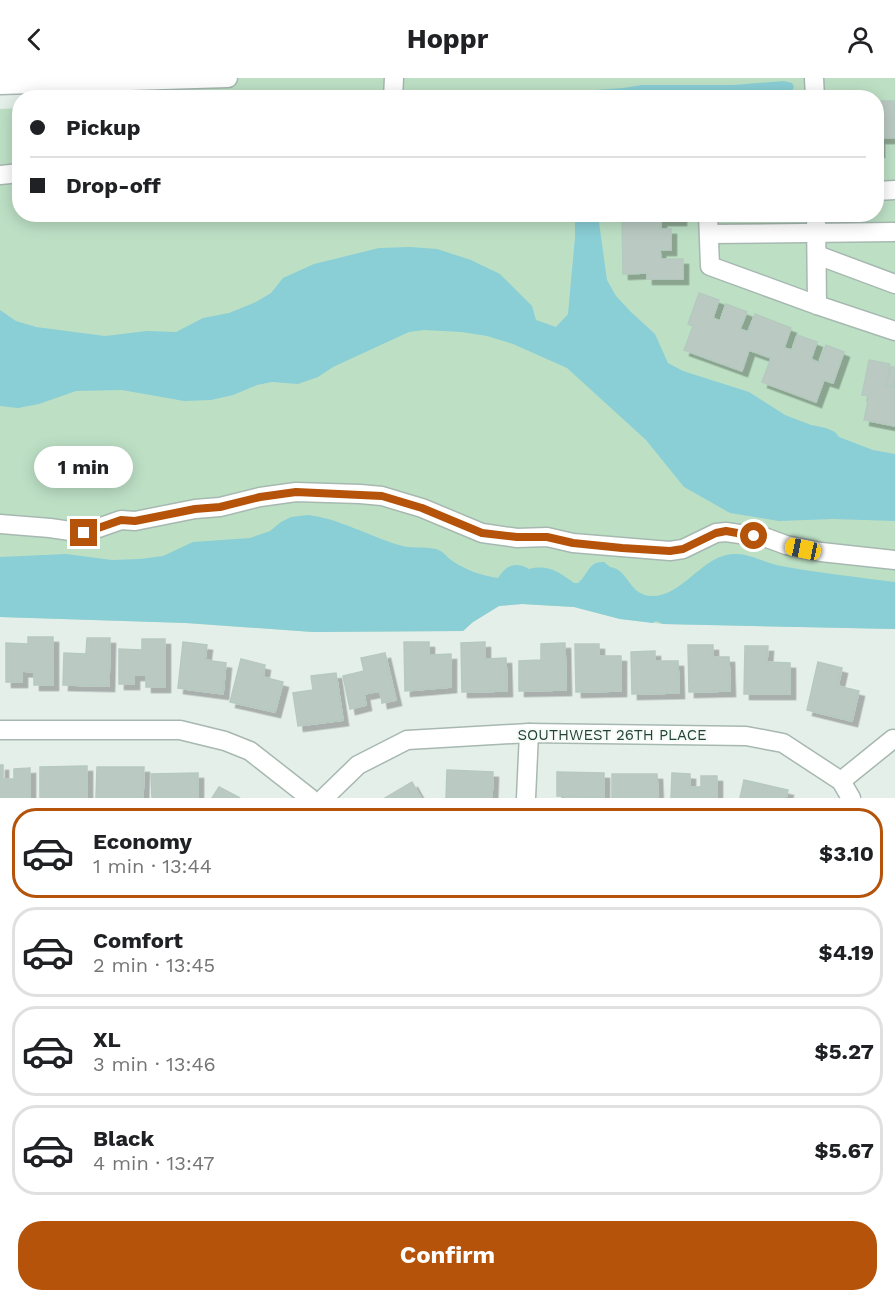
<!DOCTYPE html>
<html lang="en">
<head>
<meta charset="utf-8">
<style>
  body { margin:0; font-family:"Work Sans",sans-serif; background:#f2f2f2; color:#202124; height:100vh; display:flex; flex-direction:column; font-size:22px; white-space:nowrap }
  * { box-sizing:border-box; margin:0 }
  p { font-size:20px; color:#757577 }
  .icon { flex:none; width:33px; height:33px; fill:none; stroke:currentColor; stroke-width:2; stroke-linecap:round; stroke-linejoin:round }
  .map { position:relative; height:720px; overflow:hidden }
  .sheet { display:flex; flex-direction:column; background:#fff; flex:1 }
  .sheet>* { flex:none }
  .banner { position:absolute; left:12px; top:12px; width:872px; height:132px; border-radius:24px; box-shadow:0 3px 15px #0003; display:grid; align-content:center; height:132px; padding:0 18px; background:#fff }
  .end { position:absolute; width:27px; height:27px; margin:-14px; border:8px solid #b45309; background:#fff; box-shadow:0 0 0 3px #fff }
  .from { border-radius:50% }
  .bubble { position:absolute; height:42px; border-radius:21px; background:#fff; box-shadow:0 3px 15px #0003; font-size:20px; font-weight:700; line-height:42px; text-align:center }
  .car { position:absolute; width:18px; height:36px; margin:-18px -9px; border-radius:8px; box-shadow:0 0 4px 2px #0007; background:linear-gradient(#f5c518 24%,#345 0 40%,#f5c518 0 76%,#345 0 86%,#f5c518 0) }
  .banner b { display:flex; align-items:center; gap:21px; height:57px; font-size:22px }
  .banner b+b { border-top:2px solid #e0e0e0 }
  .banner i { width:15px; height:15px; background:#202124 }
  ul { padding:10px 0 0; list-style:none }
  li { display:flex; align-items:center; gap:18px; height:90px; margin:0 12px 9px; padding:0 6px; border:3px solid #e0e0e0; border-radius:24px }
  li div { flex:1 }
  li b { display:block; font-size:22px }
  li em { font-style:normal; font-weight:700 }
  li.selected { border-color:#b45309 }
  li>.icon { width:54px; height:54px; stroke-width:1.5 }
  .primary-button { display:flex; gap:12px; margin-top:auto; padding:12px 18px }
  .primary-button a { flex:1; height:69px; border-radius:24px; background:#b45309; color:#fff; font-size:24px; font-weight:700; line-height:69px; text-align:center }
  header { display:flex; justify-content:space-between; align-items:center; height:78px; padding:0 18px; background:#fff; font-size:27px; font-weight:700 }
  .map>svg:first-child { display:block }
  .green { fill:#bde0c5 }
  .water { fill:#8aced6 }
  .building { fill:#bacac2; stroke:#b6c9c0; stroke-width:1.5; filter:url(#shadow) }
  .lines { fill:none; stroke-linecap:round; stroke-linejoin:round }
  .minor-casing { stroke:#a7b8b1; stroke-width:21 }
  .minor { stroke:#fff; stroke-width:18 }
  .route { stroke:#b45309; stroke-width:8 }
  .labels { text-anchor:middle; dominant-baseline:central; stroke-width:4.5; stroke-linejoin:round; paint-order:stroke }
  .street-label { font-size:15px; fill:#224238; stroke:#f6fbf8 }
</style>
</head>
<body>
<header><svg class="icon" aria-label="back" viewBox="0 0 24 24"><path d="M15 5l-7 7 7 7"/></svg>Hoppr<svg class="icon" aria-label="person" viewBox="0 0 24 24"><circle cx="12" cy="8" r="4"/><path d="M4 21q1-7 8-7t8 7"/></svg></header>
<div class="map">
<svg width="895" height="720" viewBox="0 0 895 720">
  <defs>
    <filter id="shadow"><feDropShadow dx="5.5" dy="5.5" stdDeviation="0" flood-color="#0004"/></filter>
  </defs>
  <rect width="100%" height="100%" fill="#e5efea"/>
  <polygon class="green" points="76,0 895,0 895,551 663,546 620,541 574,529 522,526 499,528 473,544 463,553 313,554 186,545 0,539 0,31 19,30 20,136 876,136 876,20 76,20"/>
  <g class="water">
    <polygon points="784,3 792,5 794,9 789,19 540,19 541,16 623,10 642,7 734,7"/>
    <polygon points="575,137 598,137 607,202 616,218 631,234 655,256 668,285 683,293 749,314 785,337 811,347 826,350 835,354 839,359 873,372 895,376 895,443 833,441 779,443 730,435 684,409 646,362 567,290 513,266 487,258 461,254 424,252 409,254 333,289 318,299 298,306 272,304 257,307 233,317 211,322 184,323 122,312 76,313 39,326 18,330 0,328 0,232 16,243 36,249 105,258 147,253 176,254 203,240 229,235 256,224 271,215 283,200 314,186 379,170 410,169 437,171 471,182 500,196 532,228 536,242 556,249 568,236 575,159"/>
    <path d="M308 437C341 441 368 458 399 467 411 471 424 468 436 471 443 473 446 478 451 482 463 491 482 498 498 500 506 487 516 483 529 491 548 486 559 494 574 505H578C589 496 588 483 604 484L610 489C630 492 628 518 653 518 679 518 699 485 723 478 744 471 761 484 781 488 818 495 857 499 895 504V551L663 546 656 543 653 545 620 541 574 529 522 526 499 528 473 544 463 553 313 554 186 545 0 539V479L66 476 112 482 140 481 163 478 193 464 250 460 270 453 281 444 291 439Z"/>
  </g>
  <g class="building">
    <polygon points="876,23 895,23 895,60 879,60 879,74 876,74"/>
    <polygon points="630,136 681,136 681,142 661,142 661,151 671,151 671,172 660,172 661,181 683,181 683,201 647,201 647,195 623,196 622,142 630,142"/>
    <polygon points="699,215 719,222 713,240 720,243 726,226 747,234 740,251 748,254 755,236 791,250 784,270 792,272 797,257 817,264 811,281 819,285 826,267 844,274 833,305 824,302 816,324 762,304 771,280 749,272 742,293 684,272 693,248 688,246"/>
    <polygon points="869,282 890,286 886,308 895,309 895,348 864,342 869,318 862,317"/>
    <polygon points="891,289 895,289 894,308 887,307"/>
    <polygon points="28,559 53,559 53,607 34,607 34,594 22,593 22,604 6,604 6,565 28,566"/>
    <polygon points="87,560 110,560 109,608 63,607 64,575 86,576"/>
    <polygon points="142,561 165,561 165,609 146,609 146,597 134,597 134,606 119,606 119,571 142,572"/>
    <polygon points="183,564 207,567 205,582 226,585 223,616 178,610"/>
    <polygon points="404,564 429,564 429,577 451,576 451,609 405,613"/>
    <polygon points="485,564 485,581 506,580 507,613 462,614 461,565"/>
    <polygon points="565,565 566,612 519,613 519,583 541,582 541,566"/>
    <polygon points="575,566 599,566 599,578 621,578 621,613 576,614"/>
    <polygon points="688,567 713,567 713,579 729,579 730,613 689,614"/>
    <polygon points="745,568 768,568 767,584 790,585 790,616 744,616"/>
    <polygon points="655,573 655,583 678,583 679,615 632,616 631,574"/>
    <polygon points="385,575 396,622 382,625 380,613 364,616 366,627 350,631 343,598 364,593 361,580"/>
    <polygon points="241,581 265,587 263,599 283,604 275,634 230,624"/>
    <polygon points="818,584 842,590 838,608 859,613 852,643 807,632"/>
    <polygon points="336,595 343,642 298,648 293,615 313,612 311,598"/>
    <polygon points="0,687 3,687 3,701 14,701 14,691 30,690 30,720 0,720"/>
    <polygon points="87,688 87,720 40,720 40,689"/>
    <polygon points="97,689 144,689 143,720 96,720"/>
    <polygon points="447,692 493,694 492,720 446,720"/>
    <polygon points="557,694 604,695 604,720 557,718"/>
    <polygon points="198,695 198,720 152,720 151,696"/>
    <polygon points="672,695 690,696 690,709 701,709 701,698 717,698 717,720 671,720"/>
    <polygon points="612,696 657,696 658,720 612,720"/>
    <polygon points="744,702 788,712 786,720 740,720"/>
    <polygon points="412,704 421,720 385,720"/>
    <polygon points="219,709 240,720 212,720"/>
  </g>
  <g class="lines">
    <g class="minor-casing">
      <g id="minor">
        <polyline points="814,0 815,20"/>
        <polyline points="0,7 228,0"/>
        <polyline points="393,20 394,0"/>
        <polyline points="0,97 20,95"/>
        <polyline points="876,113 895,112"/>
        <polyline points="708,136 710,188 817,227 895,253"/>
        <polyline points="816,136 817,227"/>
        <polyline points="709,156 895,154"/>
        <polyline points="817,177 895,206"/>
        <polyline points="0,446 50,450 84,455 121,442 135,443 195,431 220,429 260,419 296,414 360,416 382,418 422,430 482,455 517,460 547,459 573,465 670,473 683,471 716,455 726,454 767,460 786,467 821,474 895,482"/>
        <polyline points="0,652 180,652 225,663 250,673 310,720"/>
        <polyline points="841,703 893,661"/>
        <polyline points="324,720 358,687 407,662 529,655 746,658 783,665 841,703 851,720"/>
        <polyline points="526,720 529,655"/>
      </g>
    </g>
    <use href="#minor" class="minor"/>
  </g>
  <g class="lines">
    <polyline class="route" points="84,455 121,442 135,443 195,431 220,429 260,419 296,414 382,418 422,430 482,455 517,459 547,459 573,465 622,470 670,473 683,471 716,455 726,453 754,458"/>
  </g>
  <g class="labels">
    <g class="street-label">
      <text x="612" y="657">SOUTHWEST 26TH PLACE</text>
    </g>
  </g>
</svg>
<i class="end from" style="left:754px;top:458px"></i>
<i class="end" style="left:84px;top:455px"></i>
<div class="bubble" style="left:34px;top:368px;width:99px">1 min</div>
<i class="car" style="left:803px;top:471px;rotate:282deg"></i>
<div class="banner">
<b><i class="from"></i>Pickup</b>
<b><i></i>Drop-off</b>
</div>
</div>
<section class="sheet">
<ul>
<li class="selected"><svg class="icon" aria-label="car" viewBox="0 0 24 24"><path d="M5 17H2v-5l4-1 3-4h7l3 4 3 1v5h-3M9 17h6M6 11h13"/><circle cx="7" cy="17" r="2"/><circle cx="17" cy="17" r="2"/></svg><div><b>Economy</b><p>1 min · 13:44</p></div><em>$3.10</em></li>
<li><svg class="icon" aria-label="car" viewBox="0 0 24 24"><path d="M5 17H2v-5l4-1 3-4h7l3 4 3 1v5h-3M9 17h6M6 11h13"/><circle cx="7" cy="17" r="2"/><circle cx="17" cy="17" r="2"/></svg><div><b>Comfort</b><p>2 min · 13:45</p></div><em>$4.19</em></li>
<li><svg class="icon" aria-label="car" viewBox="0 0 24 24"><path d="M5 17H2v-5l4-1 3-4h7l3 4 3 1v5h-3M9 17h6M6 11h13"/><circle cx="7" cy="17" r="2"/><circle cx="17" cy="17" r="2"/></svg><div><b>XL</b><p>3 min · 13:46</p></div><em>$5.27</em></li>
<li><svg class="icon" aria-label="car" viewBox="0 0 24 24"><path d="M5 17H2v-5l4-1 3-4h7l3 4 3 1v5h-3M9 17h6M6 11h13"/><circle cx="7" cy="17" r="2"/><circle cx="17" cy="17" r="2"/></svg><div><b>Black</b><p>4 min · 13:47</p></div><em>$5.67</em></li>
</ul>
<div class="primary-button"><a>Confirm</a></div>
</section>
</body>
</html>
